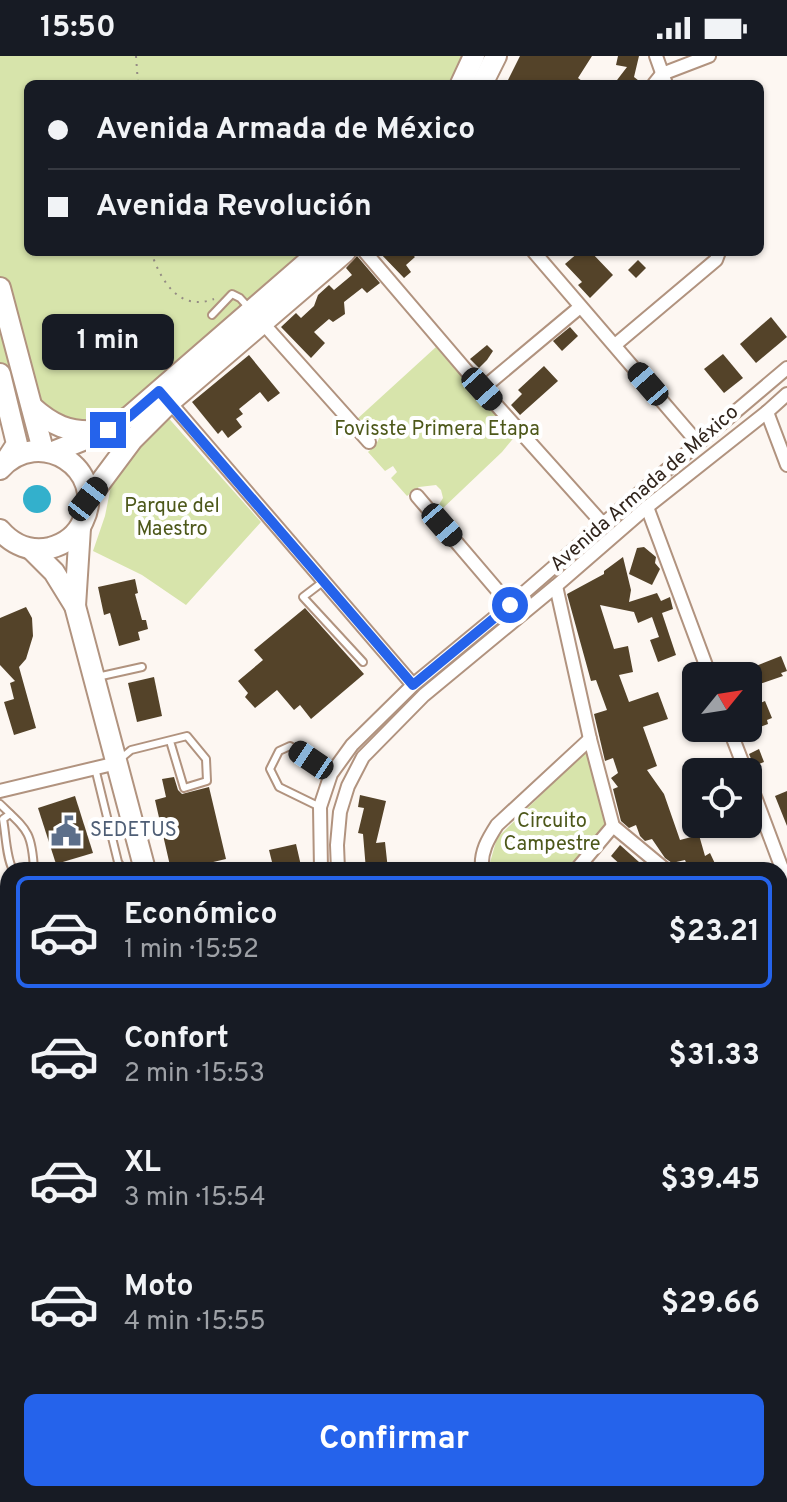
<!DOCTYPE html>
<html lang="es">
<head>
<meta charset="utf-8">
<style>
  body { margin:0; font-family:Overpass,sans-serif; background:#242831; color:#f1f3f6; height:100vh; display:flex; flex-direction:column; font-size:30px; white-space:nowrap }
  * { box-sizing:border-box; margin:0 }
  p { font-size:26px; color:#9ea1a6 }
  .icon { flex:none; width:44px; height:44px; fill:none; stroke:currentColor; stroke-width:2; stroke-linecap:round; stroke-linejoin:round }
  .map { position:relative; flex:1; overflow:hidden }
  .panel { position:absolute; left:0px; top:806px; width:788px; height:640px; display:flex; flex-direction:column; background:#171b24; border-radius:24px 24px 0 0; box-shadow:0 2px 6px #0004 }
  .panel>* { flex:none }
  .top-card { position:absolute; left:24px; top:24px; width:740px; height:176px; border-radius:12px; box-shadow:0 2px 6px #0004; display:grid; align-content:center; height:176px; padding:0 24px; background:#171b24 }
  .needle { width:52px; rotate:60deg }
  .tools { position:absolute; left:682px; top:606px; display:grid; gap:16px }
  .tools a { display:grid; place-items:center; width:80px; height:80px; border-radius:12px; background:#171b24; box-shadow:0 2px 6px #0004; font-size:40px }
  .end { position:absolute; width:36px; height:36px; margin:-18px; border:10px solid #2563eb; background:#fff; box-shadow:0 0 0 4px #fff }
  .from { border-radius:50% }
  .bubble { position:absolute; height:56px; border-radius:12px; background:#171b24; box-shadow:0 2px 6px #0004; font-size:26px; font-weight:700; line-height:56px; text-align:center }
  .car { position:absolute; width:24px; height:48px; margin:-24px -12px; border-radius:10px; box-shadow:0 0 6px 2px #0007; background:linear-gradient(#222 24%,#8ab4d8 0 40%,#222 0 76%,#8ab4d8 0 86%,#222 0) }
  .top-card b { display:flex; align-items:center; gap:28px; height:76px; font-size:30px }
  .top-card b+b { border-top:2px solid #363941 }
  .top-card i { width:20px; height:20px; background:#f1f3f6 }
  ul { padding:14px 0 0; list-style:none }
  li { display:flex; align-items:center; gap:24px; height:112px; margin:0 16px 12px; padding:0 8px; border:4px solid transparent; border-radius:12px }
  li div { flex:1 }
  li b { display:block; font-size:30px }
  li em { font-style:normal; font-weight:700 }
  li.selected { border-color:#2563eb }
  li>.icon { width:72px; height:72px; stroke-width:1.5 }
  .cta { display:flex; gap:16px; margin-top:auto; padding:16px 24px }
  .cta a { flex:1; height:92px; border-radius:12px; background:#2563eb; color:#fff; font-size:32px; font-weight:700; line-height:92px; text-align:center }
  .status { display:flex; justify-content:space-between; align-items:center; height:56px; padding:0 40px; background:#171b24; direction:ltr }
  .status svg { height:22px; fill:currentColor }
  .map>svg:first-child { display:block }
  .green { fill:#d7e4ab }
  .water { fill:#33b0cc }
  .building { fill:#544329 }
  .lines { fill:none; stroke-linecap:round; stroke-linejoin:round }
  .lane-casing { stroke:#b1937f; stroke-width:10 }
  .street-casing { stroke:#b1937f; stroke-width:16 }
  .secondary-casing { stroke:#b1937f; stroke-width:22 }
  .primary-casing { stroke:#b1937f; stroke-width:24 }
  .path { stroke:#948b84; stroke-width:2; stroke-dasharray:2 6; stroke-linecap:butt }
  .lane { stroke:#fff; stroke-width:6 }
  .street { stroke:#fff; stroke-width:12 }
  .secondary { stroke:#fff; stroke-width:18 }
  .primary { stroke:#fff; stroke-width:20 }
  .route { stroke:#2563eb; stroke-width:10 }
  .labels { text-anchor:middle; dominant-baseline:central; stroke-width:8; stroke-linejoin:round; paint-order:stroke }
  .park-label { font-size:20px; fill:#4d581a; stroke:#fff }
  .street-label { font-size:20px; fill:#31251d; stroke:#fff }
  .service-label { font-size:20px; fill:#4e5e75; stroke:#fff; text-anchor:start }
</style>
</head>
<body>
<div class="status"><b>15:50</b><svg viewBox="0 0 49 12"><path d="M0 12V9h3v3zM5 12V6h3v6zM10 12V3h3v9zM15 12V0h3v12zM26 1h20v11H26zM47 4h2v5h-2z"/></svg></div>
<div class="map">
<svg width="787" height="1446" viewBox="0 0 787 1446">
  <rect width="100%" height="100%" fill="#fdf7f2"/>
  <g class="green">
    <polygon points="0,0 499,0 487,28 28,28 28,196 344,196 164,357 261,466 186,549 142,519 93,495 105,460 111,430 128,395 145,374 7,372 0,345"/>
    <path d="M436 291 448 305 459 314 516 379 502 396 441 454 438 450 443 442 441 434 436 429 419 431 407 440 391 422 397 416 393 410 385 415 368 396C378 387 382 382 380 368L374 363 356 364Z"/>
    <polygon points="586,695 605,769 567,814 489,814 489,810 497,782"/>
    <polygon points="0,1311 8,1342 8,1438 33,1438 35,1446 0,1446"/>
  </g>
  <circle class="water" cx="37" cy="443" r="14"/>
  <g class="building">
    <polygon points="520,0 592,0 578,22 586,28 506,28"/>
    <polygon points="618,0 639,0 634,21 643,28 614,28 627,11 616,9"/>
    <polygon points="379,196 410,196 415,201 406,209 411,216 404,222"/>
    <polygon points="579,196 591,196 613,219 590,242 578,229 582,226 565,208"/>
    <polygon points="357,200 380,227 367,237 362,232 344,246 345,258 333,266 329,263 314,276 325,287 311,302 281,271 296,257 301,262 314,250 318,239 329,229 334,234 352,219 346,212"/>
    <polygon points="638,204 646,212 636,222 628,214"/>
    <polygon points="771,261 787,281 756,307 740,288"/>
    <polygon points="570,271 578,280 562,295 553,285"/>
    <polygon points="487,289 493,295 487,304 479,312 470,303"/>
    <polygon points="723,298 743,322 724,337 704,313"/>
    <polygon points="249,299 280,337 268,346 260,336 239,353 243,358 236,363 242,371 228,382 222,374 218,378 192,346"/>
    <polygon points="544,310 558,325 520,359 511,349 522,338 518,334"/>
    <polygon points="644,491 656,501 655,507 660,513 652,529 629,518 637,492"/>
    <polygon points="623,501 631,534 629,546 657,537 661,545 670,541 673,553 662,557 676,599 658,606 650,584 659,581 652,561 638,567 634,556 600,549 614,593 628,590 633,616 619,619 629,646 658,636 668,663 643,671 657,710 647,714 664,738 680,784 699,779 705,800 710,797 718,814 689,814 685,804 672,807 665,802 652,783 645,785 640,780 636,769 629,772 621,765 613,733 618,731 611,722 618,717 613,702 605,705 594,658 607,654 596,624 591,625 567,538 604,518 604,515"/>
    <polygon points="135,523 138,537 135,538 142,564 146,564 148,573 138,576 140,584 119,590 110,557 104,559 98,531"/>
    <polygon points="26,551 32,562 33,580 26,603 19,611 36,672 14,679 4,646 14,643 10,627 15,625 0,609 0,562"/>
    <polygon points="305,552 364,618 311,663 300,649 294,654 277,634 255,652 245,641 248,637 238,625 263,604 254,594"/>
    <polygon points="781,600 787,615 781,617 783,620 754,630 760,647 765,645 772,662 767,664 768,668 760,671 761,675 748,680 748,620 731,620"/>
    <polygon points="154,621 162,660 137,666 128,627"/>
    <polygon points="759,693 764,706 754,710 749,698"/>
    <polygon points="174,721 178,734 182,738 209,731 226,803 179,814 171,814 155,744 166,741 162,723"/>
    <polygon points="787,735 787,770 775,740"/>
    <polygon points="360,739 386,745 376,787 385,786 388,814 366,814 363,778 358,777 364,752 358,751"/>
    <polygon points="75,740 93,797 56,808 38,752"/>
    <polygon points="704,768 748,768 751,778 710,778"/>
    <polygon points="296,788 302,814 274,814 269,794"/>
    <polygon points="620,789 639,806 632,814 626,814 611,800"/>
  </g>
  <g class="lines">
    <g class="lane-casing">
      <g id="lane">
        <polyline points="212,259 232,238 240,242 250,253"/>
        <polyline points="324,525 303,541 363,606"/>
        <polyline points="97,621 142,611"/>
        <polyline points="119,704 131,694 187,680 206,703 207,725 184,732 170,685"/>
        <polyline points="95,712 118,806 123,814"/>
        <path d="M0 748C27 774 32 775 34 814"/>
        <polyline points="320,751 279,731 270,713 279,695 290,690 331,718"/>
        <path d="M10 758 3 763C6 779 6 801 13 814"/>
        <polyline points="0,870 8,874"/>
        <polyline points="0,1042 8,1061"/>
        <polyline points="0,1172 8,1169"/>
      </g>
    </g>
    <g class="street-casing">
      <g id="street">
        <polyline points="656,0 666,28"/>
        <polyline points="654,28 662,18 709,0"/>
        <polyline points="365,196 482,333 603,468"/>
        <polyline points="534,196 698,387"/>
        <polyline points="260,264 369,386"/>
        <polyline points="615,289 716,204 719,196"/>
        <polyline points="482,333 580,251"/>
        <polyline points="167,343 413,629"/>
        <polyline points="767,356 787,409"/>
        <polyline points="417,440 510,549"/>
        <polyline points="647,451 710,620"/>
        <polyline points="556,530 590,683 613,770 666,814"/>
        <polyline points="729,672 746,716"/>
        <polyline points="748,722 787,826"/>
        <polyline points="0,735 117,707"/>
        <polyline points="321,814 320,751 331,718 352,689 413,629 510,549 603,468 787,312"/>
        <polyline points="338,814 337,789 340,756 348,730 363,701 424,639 556,530 647,451 767,356 787,338"/>
        <path d="M482 814C480 796 488 783 497 769L590 683"/>
        <polyline points="576,814 613,770"/>
        <polyline points="780,910 787,916"/>
        <polyline points="0,1102 8,1100"/>
        <polyline points="0,1197 8,1226"/>
        <polyline points="0,1264 8,1293"/>
        <polyline points="49,1438 51,1446"/>
        <polyline points="66,1438 68,1446"/>
        <polyline points="687,1438 690,1446"/>
        <polyline points="701,1438 704,1446"/>
        <polyline points="259,1446 288,1438"/>
        <polyline points="583,1446 607,1438"/>
      </g>
    </g>
    <g class="secondary-casing">
      <g id="secondary">
        <polyline points="780,1329 787,1332"/>
        <polyline points="780,1347 787,1349"/>
      </g>
    </g>
    <g class="primary-casing">
      <g id="primary">
        <polyline points="461,28 474,0"/>
        <polyline points="482,28 496,0"/>
        <polyline points="0,232 43,394"/>
        <polyline points="0,318 17,388 6,405"/>
        <path d="M32 351C52 369 69 377 96 375"/>
        <polyline points="53,396 108,374 130,360 319,196"/>
        <path d="M0 413C39 369 108 413 83 465 77 479 65 488 50 492 31 496 13 489 0 474"/>
        <polyline points="88,443 132,384 170,346 345,196"/>
        <polyline points="31,493 54,516 75,550 145,814"/>
        <polyline points="75,550 80,472"/>
        <polyline points="312,1438 314,1446"/>
      </g>
    </g>
    <g class="path">
      <polyline points="136,0 138,28"/>
      <path d="M151 196C161 225 179 256 214 243"/>
    </g>
    <use href="#lane" class="lane"/>
    <use href="#street" class="street"/>
    <use href="#secondary" class="secondary"/>
    <use href="#primary" class="primary"/>
  </g>
  <g class="lines">
    <polyline class="route" points="108,374 130,360 159,335 413,629 510,549"/>
  </g>
  <defs>
    <g id="civic-bare" transform="scale(2.4)"><path d="M-.6-6.5H3V-4.5H.6V-3L4-1V1h2V6H-6V1h2V-1L-.6-3ZM-1.2 2.5V6h2.4V2.5Z" fill="#5c6f8a" stroke="#fff" stroke-width="2.5" paint-order="stroke"/></g>
  </defs>
  <g fill-rule="evenodd">
    <use href="#civic-bare" x="66" y="775"/>
  </g>
  <g class="labels">
    <g class="park-label">
      <text x="437" y="374">Fovisste Primera Etapa</text>
      <text x="172" y="451">Parque del<tspan x="172" dy="23">Maestro</tspan></text>
      <text x="552" y="766">Circuito<tspan x="552" dy="23">Campestre</tspan></text>
    </g>
    <g class="street-label">
      <text transform="translate(645 433) rotate(-41)">Avenida Armada de México</text>
    </g>
    <g class="service-label">
      <text x="90" y="775">SEDETUS</text>
    </g>
  </g>
</svg>
<div class="tools">
<a><svg class="needle" viewBox="-14 -14 28 28"><path d="M0-13l5 13h-10z" fill="#e53935"/><path d="M0 13l5-13h-10z" fill="#9ea1a6"/></svg></a>
<a><svg class="icon" aria-label="locate" viewBox="0 0 24 24"><circle cx="12" cy="12" r="6"/><path d="M12 2v4M12 18v4M2 12h4M18 12h4"/></svg></a>
</div>
<i class="end from" style="left:510px;top:549px"></i>
<i class="end" style="left:108px;top:374px"></i>
<div class="bubble" style="left:42px;top:258px;width:132px">1 min</div>
<i class="car" style="left:648px;top:328px;rotate:319deg"></i>
<i class="car" style="left:482px;top:333px;rotate:138deg"></i>
<i class="car" style="left:88px;top:443px;rotate:38deg"></i>
<i class="car" style="left:442px;top:469px;rotate:139deg"></i>
<i class="car" style="left:311px;top:704px;rotate:304deg"></i>
<div class="top-card">
<b><i class="from"></i>Avenida Armada de México</b>
<b><i></i>Avenida Revolución</b>
</div>
<section class="panel">
<ul>
<li class="selected"><svg class="icon" aria-label="car" viewBox="0 0 24 24"><path d="M5 17H2v-5l4-1 3-4h7l3 4 3 1v5h-3M9 17h6M6 11h13"/><circle cx="7" cy="17" r="2"/><circle cx="17" cy="17" r="2"/></svg><div><b>Económico</b><p>1 min · 15:52</p></div><em>$23.21</em></li>
<li><svg class="icon" aria-label="car" viewBox="0 0 24 24"><path d="M5 17H2v-5l4-1 3-4h7l3 4 3 1v5h-3M9 17h6M6 11h13"/><circle cx="7" cy="17" r="2"/><circle cx="17" cy="17" r="2"/></svg><div><b>Confort</b><p>2 min · 15:53</p></div><em>$31.33</em></li>
<li><svg class="icon" aria-label="car" viewBox="0 0 24 24"><path d="M5 17H2v-5l4-1 3-4h7l3 4 3 1v5h-3M9 17h6M6 11h13"/><circle cx="7" cy="17" r="2"/><circle cx="17" cy="17" r="2"/></svg><div><b>XL</b><p>3 min · 15:54</p></div><em>$39.45</em></li>
<li><svg class="icon" aria-label="car" viewBox="0 0 24 24"><path d="M5 17H2v-5l4-1 3-4h7l3 4 3 1v5h-3M9 17h6M6 11h13"/><circle cx="7" cy="17" r="2"/><circle cx="17" cy="17" r="2"/></svg><div><b>Moto</b><p>4 min · 15:55</p></div><em>$29.66</em></li>
</ul>
<div class="cta"><a>Confirmar</a></div>
</section>
</div>
</body>
</html>
